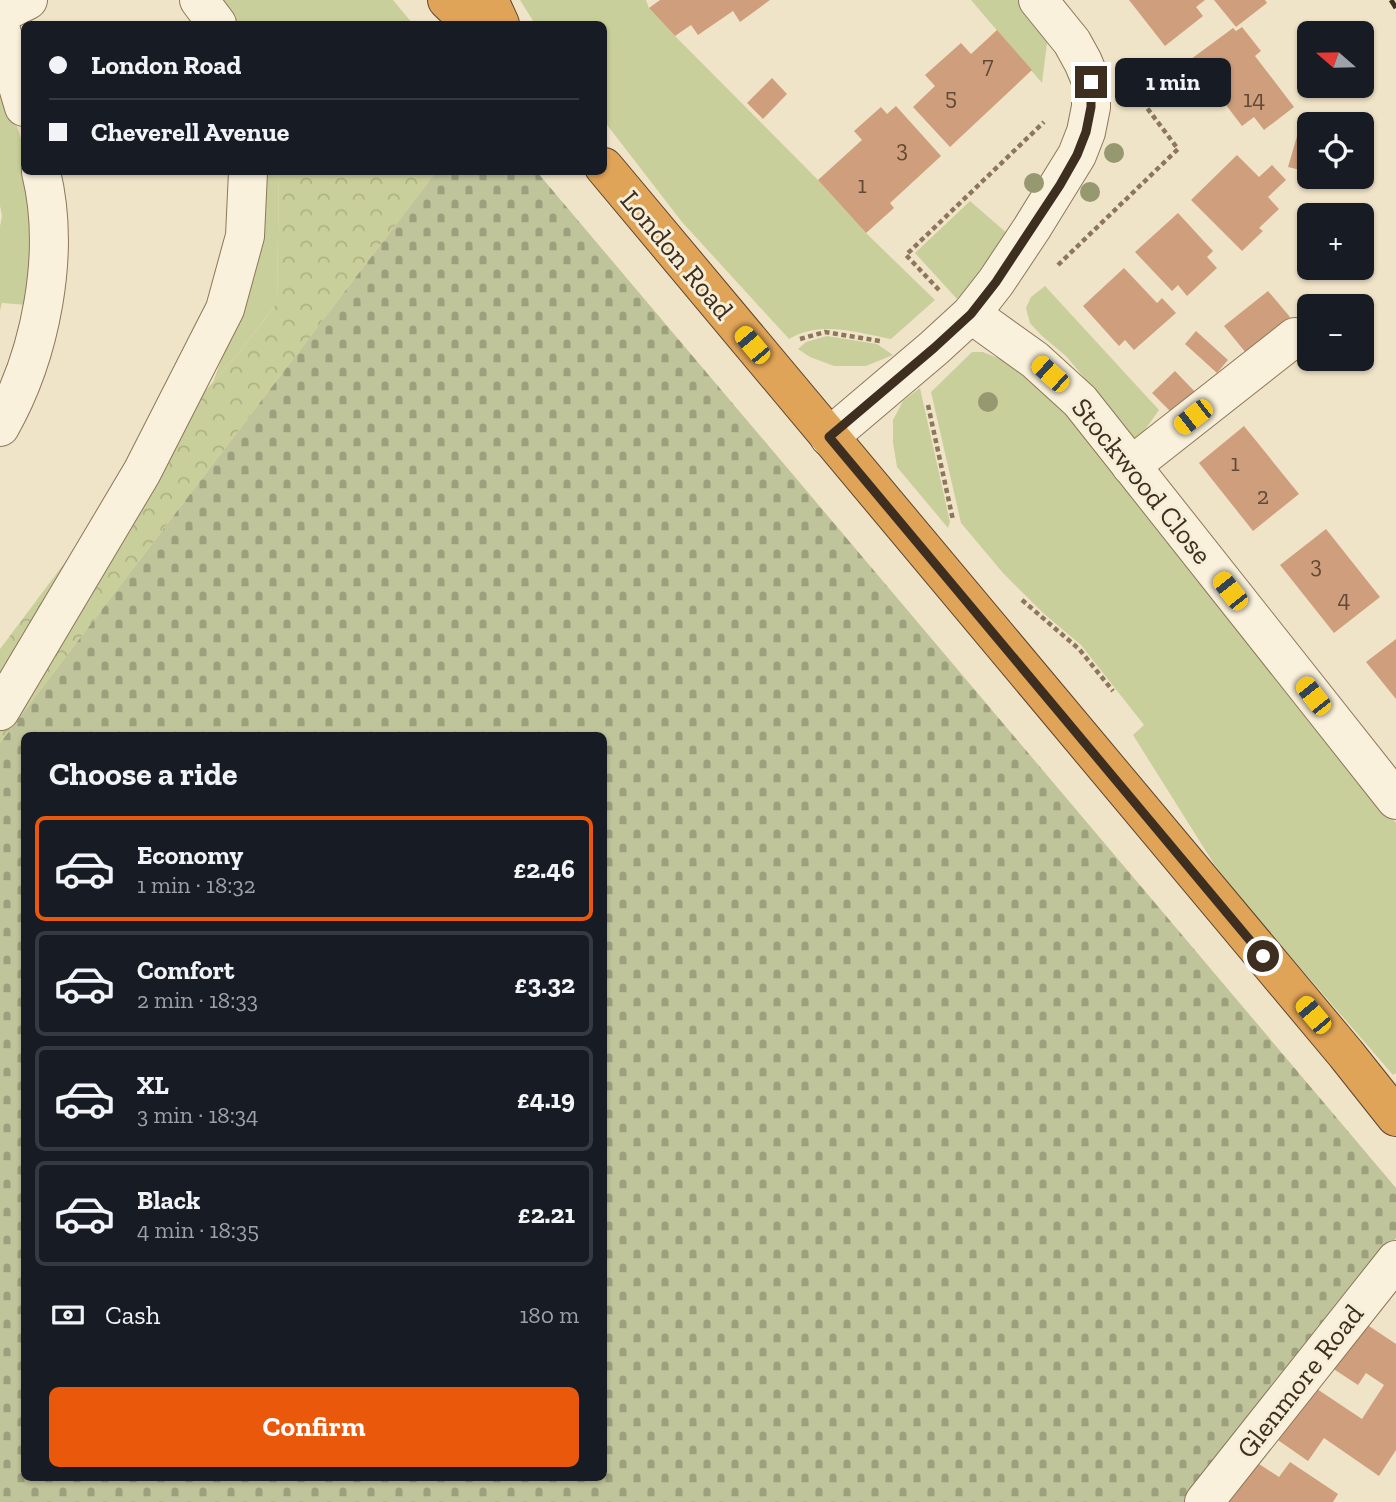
<!DOCTYPE html>
<html lang="en">
<head>
<meta charset="utf-8">
<style>
  body { margin:0; font-family:"Zilla Slab",serif; background:#242831; color:#f1f3f6; height:100vh; display:flex; flex-direction:column; font-size:26px; white-space:nowrap }
  * { box-sizing:border-box; margin:0 }
  p { font-size:23px; color:#9ea1a6 }
  .icon { flex:none; width:38px; height:38px; fill:none; stroke:currentColor; stroke-width:2; stroke-linecap:round; stroke-linejoin:round }
  .map { position:relative; flex:1; overflow:hidden }
  .side { position:absolute; left:21px; top:732px; width:586px; height:749px; display:flex; flex-direction:column; background:#171b24; border-radius:10px; box-shadow:0 2px 5px #0004 }
  .side>* { flex:none }
  .banner { position:absolute; left:21px; top:21px; width:586px; height:154px; border-radius:10px; box-shadow:0 2px 5px #0004; display:grid; align-content:center; height:154px; padding:0 28px; background:#171b24 }
  .needle { width:46px; rotate:290deg }
  .tools { position:absolute; left:1297px; top:21px; display:grid; gap:14px }
  .tools a { display:grid; place-items:center; width:77px; height:77px; border-radius:10px; background:#171b24; box-shadow:0 2px 5px #0004; font-size:35px }
  .end { position:absolute; width:32px; height:32px; margin:-16px; border:9px solid #3d2e20; background:#fff; box-shadow:0 0 0 4px #fff }
  .from { border-radius:50% }
  .bubble { position:absolute; height:49px; border-radius:10px; background:#171b24; box-shadow:0 2px 5px #0004; font-size:23px; font-weight:800; line-height:49px; text-align:center }
  .car { position:absolute; width:21px; height:42px; margin:-21px -10px; border-radius:9px; box-shadow:0 0 5px 2px #0007; background:linear-gradient(#f5c518 24%,#345 0 40%,#f5c518 0 76%,#345 0 86%,#f5c518 0) }
  .banner b { display:flex; align-items:center; gap:24px; height:66px; font-size:26px }
  .banner b+b { border-top:2px solid #363941 }
  .banner i { width:18px; height:18px; background:#f1f3f6 }
  ul { padding:0; list-style:none }
  li { display:flex; align-items:center; gap:21px; height:105px; margin:0 14px 10px; padding:0 14px; border:4px solid #363941; border-radius:10px }
  li div { flex:1 }
  li b { display:block; font-size:26px }
  li em { font-style:normal; font-weight:800 }
  li.selected { border-color:#ea580c }
  li>.icon { width:63px; height:63px; stroke-width:1.5 }
  h2 { padding:0 28px; font-size:32px; line-height:84px }
  .pay { display:flex; align-items:center; gap:18px; height:77px; padding:0 28px; font-size:26px }
  .pay p { margin-inline-start:auto }
  .action { display:flex; gap:14px; margin-top:auto; padding:14px 28px }
  .action a { flex:1; height:80px; border-radius:10px; background:#ea580c; color:#fff; font-size:28px; font-weight:800; line-height:80px; text-align:center }
  .map>svg:first-child { display:block }
  .grass { fill:#c9cf9b }
  .forest { fill:url(#forest-crowns) }
  .cemetery { fill:url(#cemetery-stones); fill-rule:evenodd }
  .building { fill:#cf9f7d }
  .lines { fill:none; stroke-linecap:round; stroke-linejoin:round }
  .minor-casing { stroke:#8d765c; stroke-width:40 }
  .highway-casing { stroke:#5b4430; stroke-width:40 }
  .path { stroke:#8d765c; stroke-width:4.5; stroke-dasharray:5 3.5; stroke-linecap:butt }
  .minor { stroke:#faf1dc; stroke-width:38 }
  .highway { stroke:#e0a458; stroke-width:38 }
  .rail { stroke:#3d2e20; stroke-width:5; stroke-dasharray:12 12; stroke-linecap:butt }
  .tree { fill:#96986f }
  .route { stroke:#3d2e20; stroke-width:9 }
  .labels { text-anchor:middle; dominant-baseline:central; stroke-width:6; stroke-linejoin:round; paint-order:stroke }
  .number-label { font-size:24px; fill:#624a37 }
  .street-label { font-size:28px; fill:#3d2e20; stroke:#f7eed8 }
</style>
</head>
<body>
<div class="map">
<svg width="1396" height="1502" viewBox="0 0 1396 1502">
  <defs>
    <pattern id="forest-crowns" width="20" height="18" patternUnits="userSpaceOnUse" patternTransform="scale(1.75)"><rect width="20" height="18" fill="#c9cf9b"/><path d="M2 6a3 3 0 1 1 6 0M12 15a3 3 0 1 1 6 0" fill="none" stroke="#aeb285"/></pattern>
    <pattern id="cemetery-stones" width="16" height="16" patternUnits="userSpaceOnUse" patternTransform="scale(1.75)"><rect width="16" height="16" fill="#bfc49a"/><path d="M2 7V4a2 2 0 0 1 4 0v3zM10 15v-3a2 2 0 0 1 4 0v3z" fill="#9ca07d"/></pattern>
  </defs>
  <rect width="100%" height="100%" fill="#f0e4c8"/>
  <g class="grass">
    <polygon points="217,0 393,0 413,24 236,24 230,14"/>
    <path d="M520 0H646L649 8 675 36 818 180 866 233 935 300 891 339C857 333 821 320 789 339L682 222 604 121V24H535Z"/>
    <polygon points="971,0 1022,0 1048,35 1042,83"/>
    <polygon points="0,75 23,145 24,172 32,193 27,305 2,303 0,311 0,226 2,216 0,206"/>
    <polygon points="265,172 279,172 277,303 237,355 213,382 229,339"/>
    <polygon points="970,201 1009,235 987,269 957,299 915,253"/>
    <polygon points="1045,286 1159,410 1137,441 1066,356 1042,336 1030,323 1026,308 1031,297"/>
    <polygon points="827,336 877,344 893,355 866,366 834,366 810,357 798,349 806,342"/>
    <polygon points="972,352 983,352 1003,360 1058,403 1268,666 1396,823 1396,1073 1393,1075 1240,898 1214,864 1133,735 1144,725 1081,645 1043,613 1003,573 961,523 931,392"/>
    <polygon points="920,388 950,522 948,528 897,467 893,443 893,420 903,401"/>
  </g>
  <polygon class="forest" points="279,172 436,172 0,743 0,649 132,473 237,355 277,303"/>
  <path class="cemetery" d="M436 172H537L1396 1188V1238L1185 1502H0V743ZM24 735H604V1477H24Z"/>
  <g class="building">
    <polygon points="660,0 770,0 740,22 733,11 698,35 691,25 675,36 649,8"/>
    <polygon points="1129,0 1205,0 1196,7 1203,16 1165,46"/>
    <polygon points="1214,0 1265,0 1267,3 1236,27"/>
    <polygon points="1242,27 1261,51 1255,56 1294,107 1264,130 1254,117 1242,126 1213,88 1205,94 1183,65 1233,28 1236,31"/>
    <polygon points="997,30 1032,70 950,147 913,107 935,86 925,75 961,43 971,54"/>
    <polygon points="772,78 787,94 763,119 747,103"/>
    <polygon points="896,106 941,156 890,203 894,208 866,233 818,180 862,140 854,131 881,107 887,114"/>
    <polygon points="1298,133 1309,136 1309,172 1288,167"/>
    <polygon points="1237,155 1259,177 1272,165 1286,180 1268,197 1279,209 1259,228 1263,231 1242,251 1191,200"/>
    <polygon points="1178,213 1213,251 1207,257 1217,268 1187,296 1178,285 1172,291 1135,252"/>
    <polygon points="1124,268 1157,303 1162,298 1176,313 1134,350 1125,340 1119,346 1083,306"/>
    <polygon points="1268,291 1290,317 1246,353 1224,326"/>
    <polygon points="1196,331 1228,360 1217,373 1185,344"/>
    <polygon points="1175,371 1200,397 1178,419 1152,393"/>
    <polygon points="1244,426 1299,494 1253,531 1199,463"/>
    <polygon points="1326,529 1380,597 1334,633 1280,565"/>
    <polygon points="1396,639 1396,699 1366,662"/>
    <polygon points="1360,1320 1396,1344 1396,1450 1379,1476 1324,1438 1308,1461 1275,1438 1311,1385 1362,1419 1384,1385 1366,1373 1358,1385 1329,1366"/>
    <polygon points="1253,1460 1279,1477 1290,1462 1338,1494 1333,1502 1225,1502"/>
  </g>
  <g class="lines">
    <g class="minor-casing">
      <g id="minor">
        <polyline points="199,0 217,24"/>
        <polyline points="0,14 28,0"/>
        <polyline points="0,27 24,107"/>
        <polyline points="971,314 1035,360 1080,401 1396,800"/>
        <path d="M0 427C41 355 61 253 41 172"/>
        <polyline points="829,437 934,348 971,314 996,282 1032,228 1077,155 1086,132 1091,107 1091,81 1083,62 1072,42 1038,0"/>
        <polyline points="1131,466 1295,337"/>
        <polyline points="0,711 142,472 225,309 245,236 248,172"/>
        <polyline points="1204,1502 1396,1260"/>
      </g>
    </g>
    <g class="highway-casing">
      <g id="highway">
        <polyline points="447,0 472,24"/>
        <polyline points="489,0 500,24"/>
        <polyline points="604,167 1346,1054 1396,1117"/>
      </g>
    </g>
    <g class="path">
      <polyline points="1058,265 1178,149 1132,88"/>
      <polyline points="939,290 906,255 1044,122"/>
      <polyline points="800,339 825,332 880,341"/>
      <polyline points="928,405 953,520"/>
      <polyline points="1022,600 1079,649 1113,691"/>
    </g>
    <use href="#minor" class="minor"/>
    <use href="#highway" class="highway"/>
    <polyline class="rail" points="1391,0 1396,8"/>
  </g>
  <g class="tree">
    <circle cx="1114" cy="153" r="10"/>
    <circle cx="1034" cy="183" r="10"/>
    <circle cx="1090" cy="192" r="10"/>
    <circle cx="988" cy="402" r="10"/>
  </g>
  <g class="lines">
    <polyline class="route" points="1091,82 1091,107 1086,132 1077,155 1060,185 996,282 971,314 934,348 829,437 1263,956"/>
  </g>
  <g class="labels">
    <g class="number-label">
      <text x="988" y="64">7</text>
      <text x="951" y="96">5</text>
      <text x="1254" y="98">14</text>
      <text x="902" y="148">3</text>
      <text x="862" y="184">1</text>
      <text x="1235" y="462">1</text>
      <text x="1263" y="495">2</text>
      <text x="1316" y="564">3</text>
      <text x="1344" y="598">4</text>
    </g>
    <g class="street-label">
      <text transform="translate(677 255) rotate(50)">London Road</text>
      <text transform="translate(1142 481) rotate(51)">Stockwood Close</text>
      <text transform="translate(1300 1381) rotate(-52)">Glenmore Road</text>
    </g>
  </g>
</svg>
<div class="tools">
<a><svg class="needle" viewBox="-14 -14 28 28"><path d="M0-13l5 13h-10z" fill="#e53935"/><path d="M0 13l5-13h-10z" fill="#9ea1a6"/></svg></a>
<a><svg class="icon" aria-label="locate" viewBox="0 0 24 24"><circle cx="12" cy="12" r="6"/><path d="M12 2v4M12 18v4M2 12h4M18 12h4"/></svg></a>
<a>+</a>
<a>−</a>
</div>
<i class="end from" style="left:1263px;top:956px"></i>
<i class="end" style="left:1091px;top:82px"></i>
<div class="bubble" style="left:1115px;top:58px;width:116px">1 min</div>
<i class="car" style="left:752px;top:345px;rotate:320deg"></i>
<i class="car" style="left:1050px;top:374px;rotate:312deg"></i>
<i class="car" style="left:1193px;top:417px;rotate:232deg"></i>
<i class="car" style="left:1230px;top:591px;rotate:322deg"></i>
<i class="car" style="left:1313px;top:696px;rotate:322deg"></i>
<i class="car" style="left:1313px;top:1015px;rotate:320deg"></i>
<div class="banner">
<b><i class="from"></i>London Road</b>
<b><i></i>Cheverell Avenue</b>
</div>
<section class="side">
<h2>Choose a ride</h2>
<ul>
<li class="selected"><svg class="icon" aria-label="car" viewBox="0 0 24 24"><path d="M5 17H2v-5l4-1 3-4h7l3 4 3 1v5h-3M9 17h6M6 11h13"/><circle cx="7" cy="17" r="2"/><circle cx="17" cy="17" r="2"/></svg><div><b>Economy</b><p>1 min · 18:32</p></div><em>£2.46</em></li>
<li><svg class="icon" aria-label="car" viewBox="0 0 24 24"><path d="M5 17H2v-5l4-1 3-4h7l3 4 3 1v5h-3M9 17h6M6 11h13"/><circle cx="7" cy="17" r="2"/><circle cx="17" cy="17" r="2"/></svg><div><b>Comfort</b><p>2 min · 18:33</p></div><em>£3.32</em></li>
<li><svg class="icon" aria-label="car" viewBox="0 0 24 24"><path d="M5 17H2v-5l4-1 3-4h7l3 4 3 1v5h-3M9 17h6M6 11h13"/><circle cx="7" cy="17" r="2"/><circle cx="17" cy="17" r="2"/></svg><div><b>XL</b><p>3 min · 18:34</p></div><em>£4.19</em></li>
<li><svg class="icon" aria-label="car" viewBox="0 0 24 24"><path d="M5 17H2v-5l4-1 3-4h7l3 4 3 1v5h-3M9 17h6M6 11h13"/><circle cx="7" cy="17" r="2"/><circle cx="17" cy="17" r="2"/></svg><div><b>Black</b><p>4 min · 18:35</p></div><em>£2.21</em></li>
</ul>
<div class="pay"><svg class="icon" aria-label="cash" viewBox="0 0 24 24"><path d="M3 7h18v10H3z"/><circle cx="12" cy="12" r="2"/></svg>Cash<p>180 m</p></div>
<div class="action"><a>Confirm</a></div>
</section>
</div>
</body>
</html>
